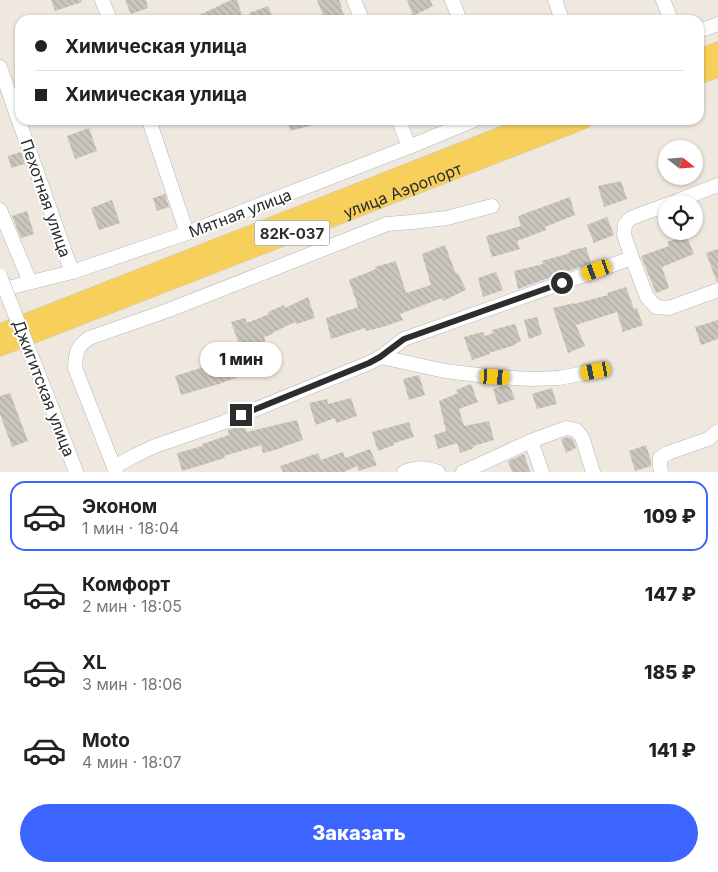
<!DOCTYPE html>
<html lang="ru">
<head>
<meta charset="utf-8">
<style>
  body { margin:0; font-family:Inter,sans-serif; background:#f2f2f2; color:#222; height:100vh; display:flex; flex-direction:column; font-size:19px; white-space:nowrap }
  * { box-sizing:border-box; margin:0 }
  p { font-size:16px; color:#767676 }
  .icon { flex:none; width:28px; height:28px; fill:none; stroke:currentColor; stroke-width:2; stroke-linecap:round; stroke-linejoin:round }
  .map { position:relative; height:472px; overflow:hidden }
  .details { display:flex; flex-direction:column; background:#fff; flex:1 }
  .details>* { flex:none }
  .banner { position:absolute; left:15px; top:15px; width:689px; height:110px; border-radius:15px; box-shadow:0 1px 4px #0004; display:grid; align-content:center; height:110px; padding:0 20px; background:#fff }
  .needle { width:32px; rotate:107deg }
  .buttons { position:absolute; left:658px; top:140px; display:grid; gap:10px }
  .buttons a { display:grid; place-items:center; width:45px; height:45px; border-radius:50%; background:#fff; box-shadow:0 1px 4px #0004; font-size:25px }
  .end { position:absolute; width:22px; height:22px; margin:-11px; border:6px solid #2d2d2d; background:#fff; box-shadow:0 0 0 2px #fff }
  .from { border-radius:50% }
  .bubble { position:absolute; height:35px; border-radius:18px; background:#fff; box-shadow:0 1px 4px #0004; font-size:16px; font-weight:800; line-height:35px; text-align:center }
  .car { position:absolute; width:15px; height:30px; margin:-15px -8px; border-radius:6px; box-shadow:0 0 4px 1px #0007; background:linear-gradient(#f5c518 24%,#345 0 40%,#f5c518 0 76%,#345 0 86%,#f5c518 0) }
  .banner b { display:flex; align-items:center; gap:18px; height:48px; font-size:19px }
  .banner b+b { border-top:1px solid #e0e0e0 }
  .banner i { width:12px; height:12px; background:#222 }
  ul { padding:9px 0 0; list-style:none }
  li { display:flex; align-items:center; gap:15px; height:70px; margin:0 10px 8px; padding:0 10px; border:2px solid transparent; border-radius:15px }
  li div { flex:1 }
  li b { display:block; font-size:19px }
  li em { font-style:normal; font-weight:800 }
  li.active { border-color:#3c64ff }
  li>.icon { width:45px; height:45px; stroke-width:1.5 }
  .action { display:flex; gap:10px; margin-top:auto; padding:10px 20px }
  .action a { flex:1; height:58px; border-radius:30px; background:#3c64ff; color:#fff; font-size:20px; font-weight:800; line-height:58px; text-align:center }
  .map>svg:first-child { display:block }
  .building { fill:url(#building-back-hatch) }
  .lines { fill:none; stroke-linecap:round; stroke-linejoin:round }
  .minor-casing { stroke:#b3b6c1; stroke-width:15 }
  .major-casing { stroke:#c8c8c8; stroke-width:19 }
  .minor { stroke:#fff; stroke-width:14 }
  .major { stroke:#f7d05c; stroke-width:18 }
  .minor-bridge-casing { stroke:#b3b6c1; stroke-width:15; stroke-linecap:butt }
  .minor-bridge { stroke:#fff; stroke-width:14 }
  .route { stroke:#2d2d2d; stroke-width:6 }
  .labels { text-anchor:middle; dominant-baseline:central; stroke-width:4; stroke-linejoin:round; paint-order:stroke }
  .shield { fill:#fff; stroke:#6c6c6c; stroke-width:1 }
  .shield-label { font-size:15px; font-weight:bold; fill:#2d2d2d }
  .street-label { font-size:16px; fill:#2d2d2d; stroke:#fff }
</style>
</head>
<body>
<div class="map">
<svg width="718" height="472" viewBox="0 0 718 472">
  <defs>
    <pattern id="building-back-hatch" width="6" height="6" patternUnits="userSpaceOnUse" patternTransform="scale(1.25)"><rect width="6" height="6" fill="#cbc6bd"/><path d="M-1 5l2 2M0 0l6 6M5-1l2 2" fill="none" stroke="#afaaa3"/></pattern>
  </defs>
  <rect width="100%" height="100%" fill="#efe8df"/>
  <g class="building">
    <polygon points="51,0 81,0 82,2 55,11"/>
    <polygon points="125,0 146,0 148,8 131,14"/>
    <polygon points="231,0 237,0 243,18 237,20 189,20"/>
    <polygon points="317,0 339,0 342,7 341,8 346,20 325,20"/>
    <polygon points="407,0 430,0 433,6 413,16"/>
    <polygon points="268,6 274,20 252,20 249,13"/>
    <polygon points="287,120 320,120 321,123 290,131"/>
    <polygon points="89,128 97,151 75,159 67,136"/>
    <polygon points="21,152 25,164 11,168 8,156"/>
    <polygon points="621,181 627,199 604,207 598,186"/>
    <polygon points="165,194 169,207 157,211 153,198"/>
    <polygon points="570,197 575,215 545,227 546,230 517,241 520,249 492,257 486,236 521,226 518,216"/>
    <polygon points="112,200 120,223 99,230 91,208"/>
    <polygon points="27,211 34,234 21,238 12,216"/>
    <polygon points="607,217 614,235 594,243 587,225"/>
    <polygon points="686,235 694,254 662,267 669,288 656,293 641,256 669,246 667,242"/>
    <polygon points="445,245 456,274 458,273 466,290 443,301 442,298 400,314 403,320 383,327 366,331 365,328 331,339 326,318 358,307 349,280 376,269 375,267 396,261 406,293 431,285 422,254"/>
    <polygon points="586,247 591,263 518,289 514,271 543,264 542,261 570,253 569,251"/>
    <polygon points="718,249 718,281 717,282 706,253"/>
    <polygon points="496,272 503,290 483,297 478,278"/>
    <polygon points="626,287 634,309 637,308 643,325 623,332 617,312 576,325 585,346 568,353 553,308 574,303 574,304 608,295 607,293"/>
    <polygon points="308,297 315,318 296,324 295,322 272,333 273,334 264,337 272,366 251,372 219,384 181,395 175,376 236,357 233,349 240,347 231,322 245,318 247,323 269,314 268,312 284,305 285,308"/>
    <polygon points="537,317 542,334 529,339 524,320"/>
    <polygon points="718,320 718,339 701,345 695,327"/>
    <polygon points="515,324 521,341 515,344 515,345 489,353 490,354 472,360 464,337 482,332 483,332 485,336 493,333 492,330"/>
    <polygon points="419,375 425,395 409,400 403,379"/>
    <polygon points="471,384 478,402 459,409 464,426 489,421 494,440 473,446 474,448 460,453 457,443 438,449 434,435 446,431 439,401 458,393 456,390"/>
    <polygon points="504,386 510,387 515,399 498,405 493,389"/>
    <polygon points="552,388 557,404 537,409 532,394"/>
    <polygon points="10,393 28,441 12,447 0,414 0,396"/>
    <polygon points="351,398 357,416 336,423 335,418 316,425 309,403 327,399 328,404"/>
    <polygon points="297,420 303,440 282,447 282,448 263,453 261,445 224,456 225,458 182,471 177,453 203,446 202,444 229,435 228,430 234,428 245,426 247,432"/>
    <polygon points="409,422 414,437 394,443 394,445 378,451 372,432"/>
    <polygon points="567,437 571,438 574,441 576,448 566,453 561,439"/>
    <polygon points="646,445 651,461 651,466 635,471 629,451"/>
    <polygon points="370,449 377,465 359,471 357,466 344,472 283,472 280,466 318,453 321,460 343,452 345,458"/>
    <polygon points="524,454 530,472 512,472 508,461"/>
  </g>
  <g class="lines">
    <g class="minor-casing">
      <g id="minor">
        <polyline points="102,0 110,20"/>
        <polyline points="354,0 362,20"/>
        <polyline points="452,0 460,20"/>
        <polyline points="555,0 562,20"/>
        <polyline points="663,0 671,20"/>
        <polyline points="699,31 718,24"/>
        <polyline points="0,67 72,272"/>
        <polyline points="149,120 187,233"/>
        <polyline points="399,120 409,147"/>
        <polyline points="669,204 718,185"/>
        <polyline points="0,210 30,282"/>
        <polyline points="632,258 647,297 656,307 669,308 718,290"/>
        <polyline points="0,290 72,272 187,233 409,147 474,120"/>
        <polyline points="381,357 445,371 495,377 532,379 559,378 596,371"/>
        <polyline points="53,411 76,472"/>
        <polyline points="531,441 542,472"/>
        <path d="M114 467 75 368C76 353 76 347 89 338L169 310 387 224 412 222 447 218 492 206"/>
        <polyline points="116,472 114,467 136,455 155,446 222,423 369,363 381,357 404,339 632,258 624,235 625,224 631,218 666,205"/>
        <path d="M404 472C418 467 425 467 438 472"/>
        <polyline points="463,472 531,441 566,428 576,430 582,437 593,472"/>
        <polyline points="661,472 660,467 660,458 668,453 708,439 718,431"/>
      </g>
    </g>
    <g class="major-casing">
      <g id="major">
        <polyline points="699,59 718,51"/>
        <polyline points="699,75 718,68"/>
        <polyline points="0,333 542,120"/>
        <path id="s1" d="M0 347 583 120"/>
      </g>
    </g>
    <use href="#minor" class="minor"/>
    <use href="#major" class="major"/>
    <g class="minor-bridge-casing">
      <polyline id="minor-bridge" points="0,276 53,411"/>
    </g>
    <use href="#minor-bridge" class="minor-bridge"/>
  </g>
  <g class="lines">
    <polyline class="route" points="241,415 369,363 380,357 404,339 562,283"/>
  </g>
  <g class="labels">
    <rect class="shield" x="254.5" y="220.5" width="75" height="25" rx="4"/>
    <g class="shield-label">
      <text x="292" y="233">82К-037</text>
    </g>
    <g class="street-label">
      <text stroke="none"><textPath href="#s1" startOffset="432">улица Аэропорт</textPath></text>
      <text transform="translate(46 198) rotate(71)">Пехотная улица</text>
      <text transform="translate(240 213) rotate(-21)">Мятная улица</text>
      <text transform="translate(44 388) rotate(69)">Джигитская улица</text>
    </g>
  </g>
</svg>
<div class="buttons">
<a><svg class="needle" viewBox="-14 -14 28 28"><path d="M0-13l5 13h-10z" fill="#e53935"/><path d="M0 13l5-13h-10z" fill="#767676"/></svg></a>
<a><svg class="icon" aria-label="locate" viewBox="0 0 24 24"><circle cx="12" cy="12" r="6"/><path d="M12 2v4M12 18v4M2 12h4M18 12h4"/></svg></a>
</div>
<i class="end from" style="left:562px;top:283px"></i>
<i class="end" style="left:241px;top:415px"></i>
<div class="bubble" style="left:200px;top:342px;width:82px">1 мин</div>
<i class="car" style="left:597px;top:270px;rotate:250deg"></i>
<i class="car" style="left:596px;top:371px;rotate:259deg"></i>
<i class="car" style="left:495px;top:377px;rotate:93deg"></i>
<div class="banner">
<b><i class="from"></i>Химическая улица</b>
<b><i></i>Химическая улица</b>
</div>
</div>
<section class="details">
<ul>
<li class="active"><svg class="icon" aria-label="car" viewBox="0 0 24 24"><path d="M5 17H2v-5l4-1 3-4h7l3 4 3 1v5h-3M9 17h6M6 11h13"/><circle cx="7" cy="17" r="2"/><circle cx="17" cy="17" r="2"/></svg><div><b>Эконом</b><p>1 мин · 18:04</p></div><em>109 ₽</em></li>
<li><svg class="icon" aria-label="car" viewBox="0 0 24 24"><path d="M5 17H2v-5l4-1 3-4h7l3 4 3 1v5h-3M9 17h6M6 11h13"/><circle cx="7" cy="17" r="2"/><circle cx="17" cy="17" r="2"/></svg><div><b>Комфорт</b><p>2 мин · 18:05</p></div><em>147 ₽</em></li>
<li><svg class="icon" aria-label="car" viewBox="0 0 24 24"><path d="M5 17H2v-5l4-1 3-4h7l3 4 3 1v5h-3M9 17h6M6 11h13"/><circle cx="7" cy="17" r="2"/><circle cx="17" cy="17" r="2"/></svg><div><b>XL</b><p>3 мин · 18:06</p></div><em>185 ₽</em></li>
<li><svg class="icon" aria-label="car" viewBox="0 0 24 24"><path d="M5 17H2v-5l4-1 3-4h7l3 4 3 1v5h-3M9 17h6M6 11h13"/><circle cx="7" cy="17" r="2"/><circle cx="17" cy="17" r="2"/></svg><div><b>Moto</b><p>4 мин · 18:07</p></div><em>141 ₽</em></li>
</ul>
<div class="action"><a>Заказать</a></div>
</section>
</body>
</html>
